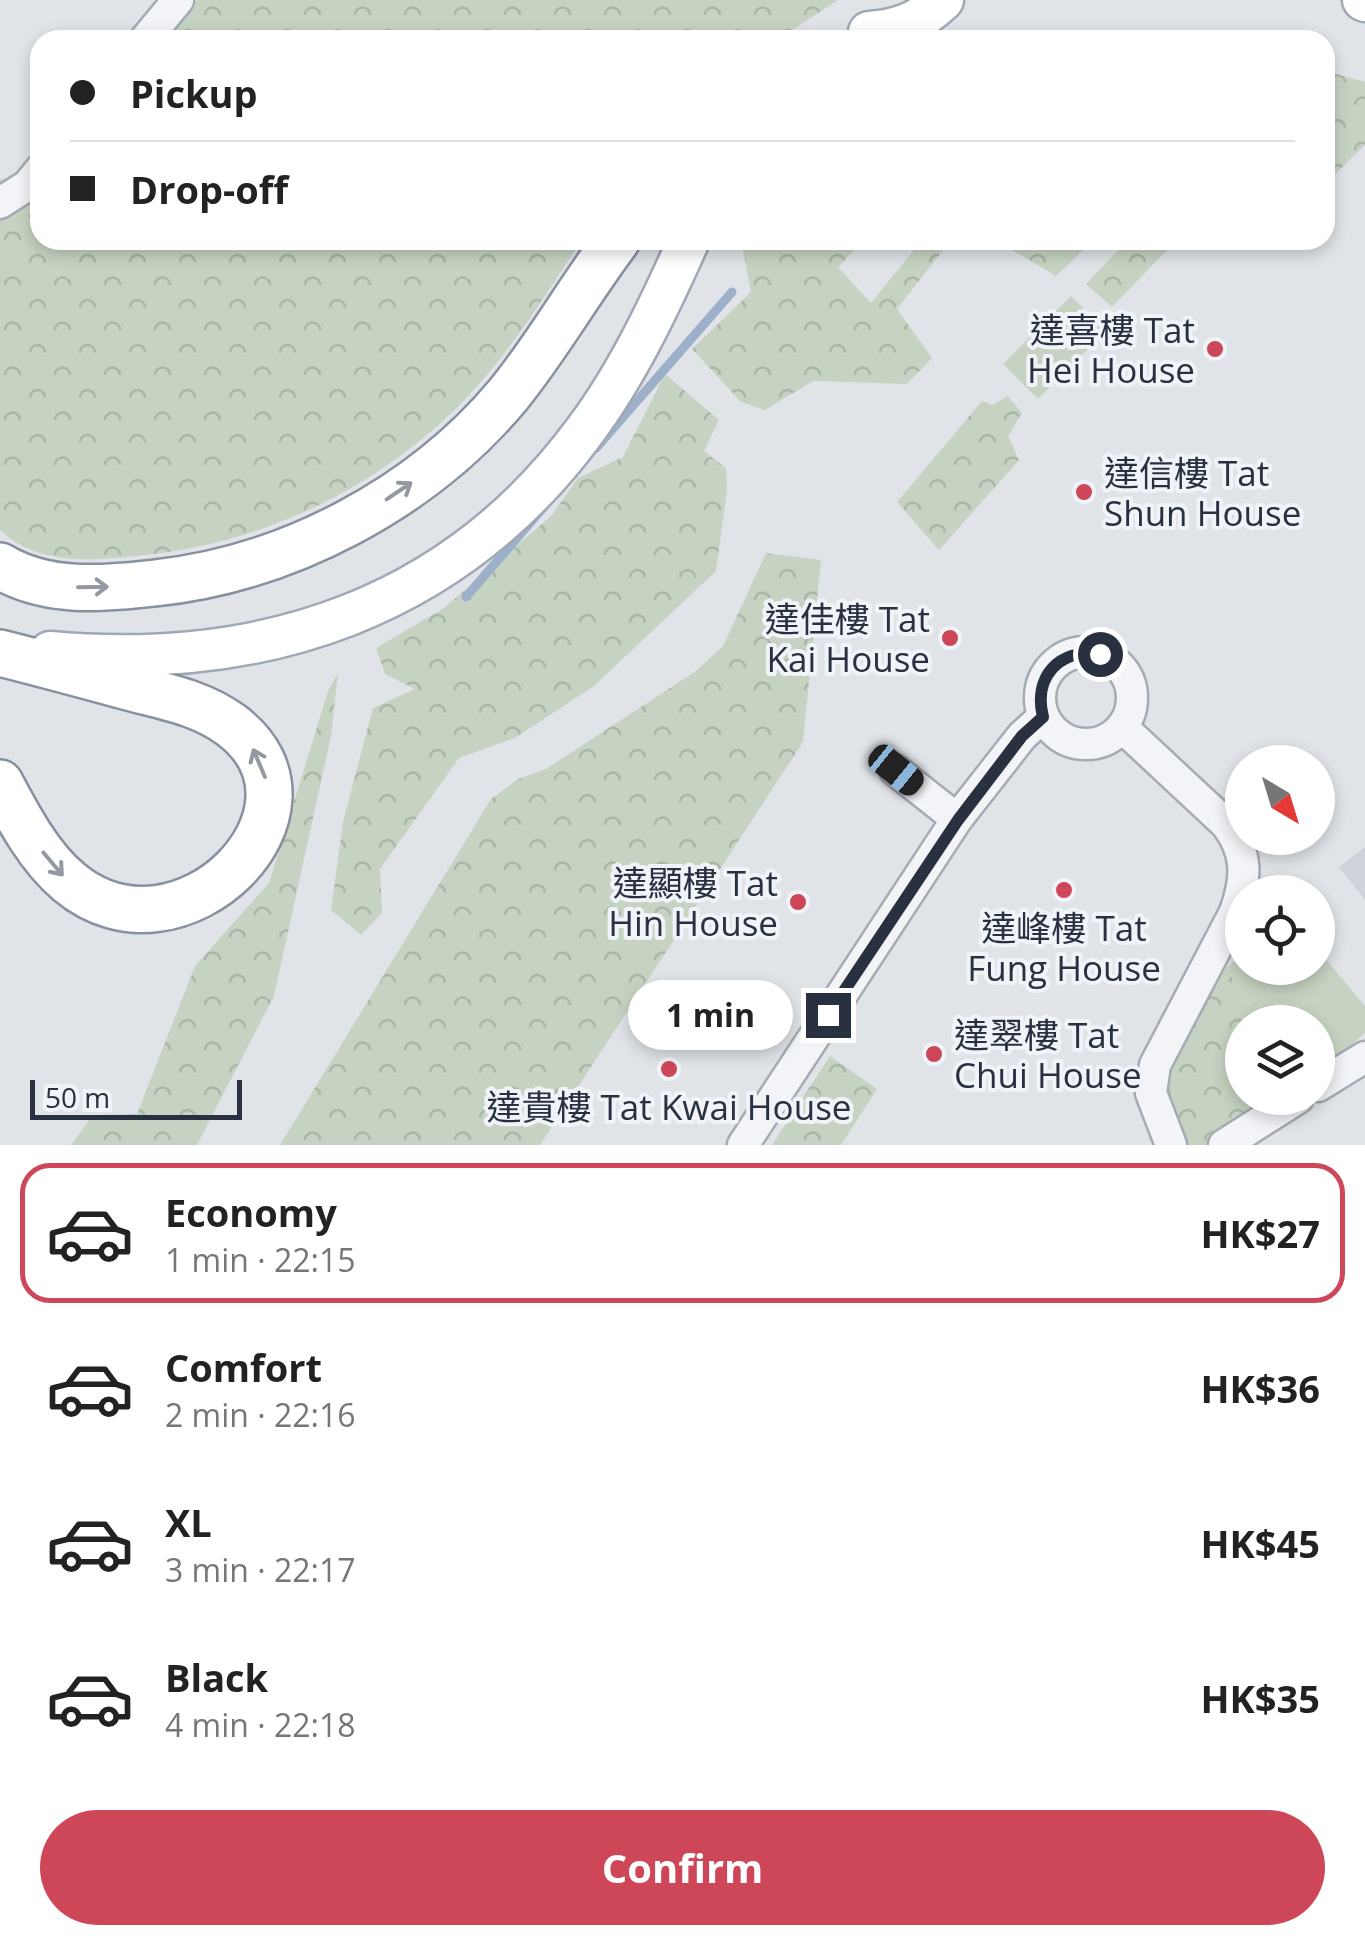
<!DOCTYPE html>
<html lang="en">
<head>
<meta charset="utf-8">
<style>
  body { margin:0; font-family:"Open Sans","Noto Sans TC",sans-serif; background:#f6f6f6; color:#222; height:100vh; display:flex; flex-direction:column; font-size:38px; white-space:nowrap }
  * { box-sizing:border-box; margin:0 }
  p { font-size:32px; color:#767676 }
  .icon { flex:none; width:55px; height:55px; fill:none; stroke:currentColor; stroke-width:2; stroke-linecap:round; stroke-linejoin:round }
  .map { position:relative; height:1145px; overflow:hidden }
  .drawer { display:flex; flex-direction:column; background:#fff; flex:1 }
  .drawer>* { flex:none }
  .guide { position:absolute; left:30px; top:30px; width:1305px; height:220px; border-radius:30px; box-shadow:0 5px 15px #0003; display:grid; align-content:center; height:220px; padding:0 40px; background:#fff }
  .needle { width:65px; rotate:142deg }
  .fabs { position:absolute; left:1225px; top:745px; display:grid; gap:20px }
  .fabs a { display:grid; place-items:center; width:110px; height:110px; border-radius:50%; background:#fff; box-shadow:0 5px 15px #0003; font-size:50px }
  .scale { position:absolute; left:30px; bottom:25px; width:212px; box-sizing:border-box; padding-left:10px; border:5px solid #293140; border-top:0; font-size:28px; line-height:35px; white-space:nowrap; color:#293140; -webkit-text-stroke:8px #f0f3f7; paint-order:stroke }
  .end { position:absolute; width:45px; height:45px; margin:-22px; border:12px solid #293140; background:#fff; box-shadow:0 0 0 5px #fff }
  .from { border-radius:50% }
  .bubble { position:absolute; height:70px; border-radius:35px; background:#fff; box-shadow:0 5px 15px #0003; font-size:32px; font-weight:700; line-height:70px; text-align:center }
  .car { position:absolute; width:30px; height:60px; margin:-30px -15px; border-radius:12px; box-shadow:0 0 8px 2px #0007; background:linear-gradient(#222 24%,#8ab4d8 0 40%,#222 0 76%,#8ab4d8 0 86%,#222 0) }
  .guide b { display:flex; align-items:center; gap:35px; height:95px; font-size:38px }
  .guide b+b { border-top:2px solid #e0e0e0 }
  .guide i { width:25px; height:25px; background:#222 }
  ul { padding:18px 0 0; list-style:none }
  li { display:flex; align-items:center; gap:30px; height:140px; margin:0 20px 15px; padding:0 20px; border:5px solid transparent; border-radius:30px }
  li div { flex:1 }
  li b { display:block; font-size:38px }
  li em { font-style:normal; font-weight:700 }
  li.selected { border-color:#cd4758 }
  li>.icon { width:90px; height:90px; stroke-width:1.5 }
  .primary-button { display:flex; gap:20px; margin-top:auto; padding:20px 40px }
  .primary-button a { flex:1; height:115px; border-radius:60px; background:#cd4758; color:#fff; font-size:40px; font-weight:700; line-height:115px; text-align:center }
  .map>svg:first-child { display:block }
  .built { fill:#ced3db }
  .forest { fill:url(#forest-crowns) }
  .pitch { fill:#c6d3c2 }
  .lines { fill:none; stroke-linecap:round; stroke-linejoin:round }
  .stream { stroke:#9cb0c9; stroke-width:9 }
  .minor-casing { stroke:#a5abb3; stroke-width:35 }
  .major-casing { stroke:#a0a8b5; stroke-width:45 }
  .highway-casing { stroke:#8891a0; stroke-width:50 }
  .minor { stroke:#f3f4f7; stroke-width:30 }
  .major { stroke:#fff; stroke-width:40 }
  .highway { stroke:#fff; stroke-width:45 }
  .oneway { stroke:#9498a0 }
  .route { stroke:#293140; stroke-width:12 }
  .poi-dot { fill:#cd4758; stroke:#f0f3f7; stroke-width:4 }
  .labels { text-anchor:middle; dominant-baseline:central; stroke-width:8; stroke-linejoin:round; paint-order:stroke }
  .poi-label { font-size:35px; fill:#293140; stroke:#f0f3f7; text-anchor:end }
</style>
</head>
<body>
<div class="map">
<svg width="1365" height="1145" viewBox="0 0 1365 1145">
  <defs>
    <pattern id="forest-crowns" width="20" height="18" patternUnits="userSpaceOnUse" patternTransform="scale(2.5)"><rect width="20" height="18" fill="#c6d3c2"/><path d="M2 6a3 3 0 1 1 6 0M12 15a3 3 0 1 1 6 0" fill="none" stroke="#aab6a8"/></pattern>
  </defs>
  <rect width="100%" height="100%" fill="#e0e4e9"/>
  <polygon class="built" points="1365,847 1365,900 1339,867"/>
  <g class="forest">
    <polygon points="197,0 838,0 777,40 165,40"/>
    <polygon points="1325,71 1365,82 1365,145 1325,184"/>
    <path d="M40 166V240H582C551 286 522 334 486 376 399 479 270 544 137 556 90 561 36 565 0 530V180L26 174Z"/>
    <polygon points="746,240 864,240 838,267 871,303 922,240 951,240 897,309 932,358 907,384 813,381 765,410 741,402 692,349 751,292 742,245"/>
    <polygon points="995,240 1094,240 1056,276"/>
    <polygon points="1128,240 1177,240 1112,307 1086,284"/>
    <polygon points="665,374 719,420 704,451 726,468 727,490 716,571 594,686 515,738 459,758 380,869 382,913 361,935 331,910 343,822 373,708 415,689 385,674 376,648 444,608 552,515 578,478 623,457"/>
    <polygon points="1008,396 1022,413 1008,436 1019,460 939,550 897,502 982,401 992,405"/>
    <polygon points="766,553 821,560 803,742 540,1145 280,1145 491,799 518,779 546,769 696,671 723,646"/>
    <polygon points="338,673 331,736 274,996 197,1145 71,1145 93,1115 137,1114 195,966 269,883 328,691"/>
    <path d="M1225 969 1271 1022H1242V1098H1279L1209 1145H1181C1176 1133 1169 1121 1165 1109 1149 1057 1198 1008 1225 969Z"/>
    <polygon points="830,1056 877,1089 841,1145 772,1145"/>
  </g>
  <g class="pitch">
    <polygon points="1071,296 1106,331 1038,399 1003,364"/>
    <polygon points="1318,950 1365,1006 1365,1033 1318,1073 1318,1022 1271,1022 1225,969 1242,954 1242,968 1318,968"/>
  </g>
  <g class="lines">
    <g class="stream">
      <polyline points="596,448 732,292"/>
      <polyline points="466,597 543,508"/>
    </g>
    <g class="minor-casing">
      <g id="minor">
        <polyline points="145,40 178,0"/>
        <polyline points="0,203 28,185 40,170"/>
        <circle cx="1086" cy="698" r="46"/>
        <path d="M1122 727 1226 824C1248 853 1247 878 1235 912L1155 1065 1151 1093 1171 1145"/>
        <polyline points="895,770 957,819"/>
        <polyline points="1318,1086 1365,1057"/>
        <polyline points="743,1145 957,819 1022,736 1043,717"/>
        <polyline points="1224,1145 1298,1098"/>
      </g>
    </g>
    <g class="major-casing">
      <g id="major">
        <polyline points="1363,0 1365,1"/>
        <path d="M869 32C900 30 921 21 943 0"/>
        <path d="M50 652C263 671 453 609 584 432 627 375 660 305 689 240"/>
      </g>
    </g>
    <g class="highway-casing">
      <g id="highway">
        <path d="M0 566C47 594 102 589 155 583 288 569 422 498 508 395 548 346 579 290 617 240"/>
        <path d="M0 653C44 664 88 676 132 688 167 697 201 703 231 725 344 809 180 975 69 882 39 857 18 817 0 783"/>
      </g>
    </g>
    <use href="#minor" class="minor"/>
    <use href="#major" class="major"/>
    <use href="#highway" class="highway"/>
  </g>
  <defs><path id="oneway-shaft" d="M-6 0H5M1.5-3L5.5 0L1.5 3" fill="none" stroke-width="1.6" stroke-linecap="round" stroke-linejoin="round" transform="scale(2.5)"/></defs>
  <g class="oneway">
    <use href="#oneway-shaft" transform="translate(399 491) rotate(-34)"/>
    <use href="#oneway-shaft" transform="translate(93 587) rotate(-1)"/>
    <use href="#oneway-shaft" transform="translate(259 763) rotate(-113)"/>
    <use href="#oneway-shaft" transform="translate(53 864) rotate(50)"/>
  </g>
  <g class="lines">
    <path class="route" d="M828 1015 958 820 1022 736 1043 717C1033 677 1059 648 1100 654"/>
  </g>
  <g class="poi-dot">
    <circle cx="1215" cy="349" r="10"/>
    <circle cx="1084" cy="492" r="10"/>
    <circle cx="950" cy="638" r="10"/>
    <circle cx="1064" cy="890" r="10"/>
    <circle cx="798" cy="902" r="10"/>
    <circle cx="934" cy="1054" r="10"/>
    <circle cx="669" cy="1069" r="10"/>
  </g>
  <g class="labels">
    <g class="poi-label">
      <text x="1195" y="329">達喜樓 Tat<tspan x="1195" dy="40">Hei House</tspan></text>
      <text x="1104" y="472" text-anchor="start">達信樓 Tat<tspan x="1104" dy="40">Shun House</tspan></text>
      <text x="930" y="618">達佳樓 Tat<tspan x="930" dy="40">Kai House</tspan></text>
      <text x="778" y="882">達顯樓 Tat<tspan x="778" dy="40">Hin House</tspan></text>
      <text x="1064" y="927" text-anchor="middle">達峰樓 Tat<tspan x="1064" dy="40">Fung House</tspan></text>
      <text x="954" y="1034" text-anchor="start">達翠樓 Tat<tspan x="954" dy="40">Chui House</tspan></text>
      <text x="669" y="1106" text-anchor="middle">達貴樓 Tat Kwai House</text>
    </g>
  </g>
</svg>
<div class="fabs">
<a><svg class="needle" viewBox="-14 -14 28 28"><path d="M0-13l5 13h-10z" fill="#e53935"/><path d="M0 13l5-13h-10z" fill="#767676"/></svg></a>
<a><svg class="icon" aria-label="locate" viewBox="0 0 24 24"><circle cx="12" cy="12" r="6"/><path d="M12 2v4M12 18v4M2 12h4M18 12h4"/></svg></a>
<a><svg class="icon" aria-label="layers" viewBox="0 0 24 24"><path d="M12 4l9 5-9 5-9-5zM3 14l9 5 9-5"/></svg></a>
</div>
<div class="scale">50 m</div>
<i class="end from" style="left:1100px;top:654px"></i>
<i class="end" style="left:828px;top:1015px"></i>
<div class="bubble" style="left:628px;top:980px;width:165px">1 min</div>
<i class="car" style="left:896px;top:770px;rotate:129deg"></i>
<div class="guide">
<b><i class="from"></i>Pickup</b>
<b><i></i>Drop-off</b>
</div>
</div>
<section class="drawer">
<ul>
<li class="selected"><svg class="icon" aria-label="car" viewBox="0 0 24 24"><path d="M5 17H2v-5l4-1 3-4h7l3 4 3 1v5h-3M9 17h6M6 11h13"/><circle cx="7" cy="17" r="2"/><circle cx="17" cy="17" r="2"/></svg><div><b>Economy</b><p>1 min · 22:15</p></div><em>HK$27</em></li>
<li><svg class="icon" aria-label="car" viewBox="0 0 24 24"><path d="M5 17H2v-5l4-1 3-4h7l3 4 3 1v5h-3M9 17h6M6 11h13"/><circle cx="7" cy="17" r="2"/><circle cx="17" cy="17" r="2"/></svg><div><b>Comfort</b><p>2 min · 22:16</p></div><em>HK$36</em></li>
<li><svg class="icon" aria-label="car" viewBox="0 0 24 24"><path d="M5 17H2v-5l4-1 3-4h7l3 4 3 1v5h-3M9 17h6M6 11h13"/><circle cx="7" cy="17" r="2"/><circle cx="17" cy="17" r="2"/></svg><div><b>XL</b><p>3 min · 22:17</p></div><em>HK$45</em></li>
<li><svg class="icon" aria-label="car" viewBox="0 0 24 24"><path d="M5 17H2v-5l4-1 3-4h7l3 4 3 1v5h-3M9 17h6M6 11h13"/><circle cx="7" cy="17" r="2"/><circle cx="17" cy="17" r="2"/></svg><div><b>Black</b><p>4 min · 22:18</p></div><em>HK$35</em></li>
</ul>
<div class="primary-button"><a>Confirm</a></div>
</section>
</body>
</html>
